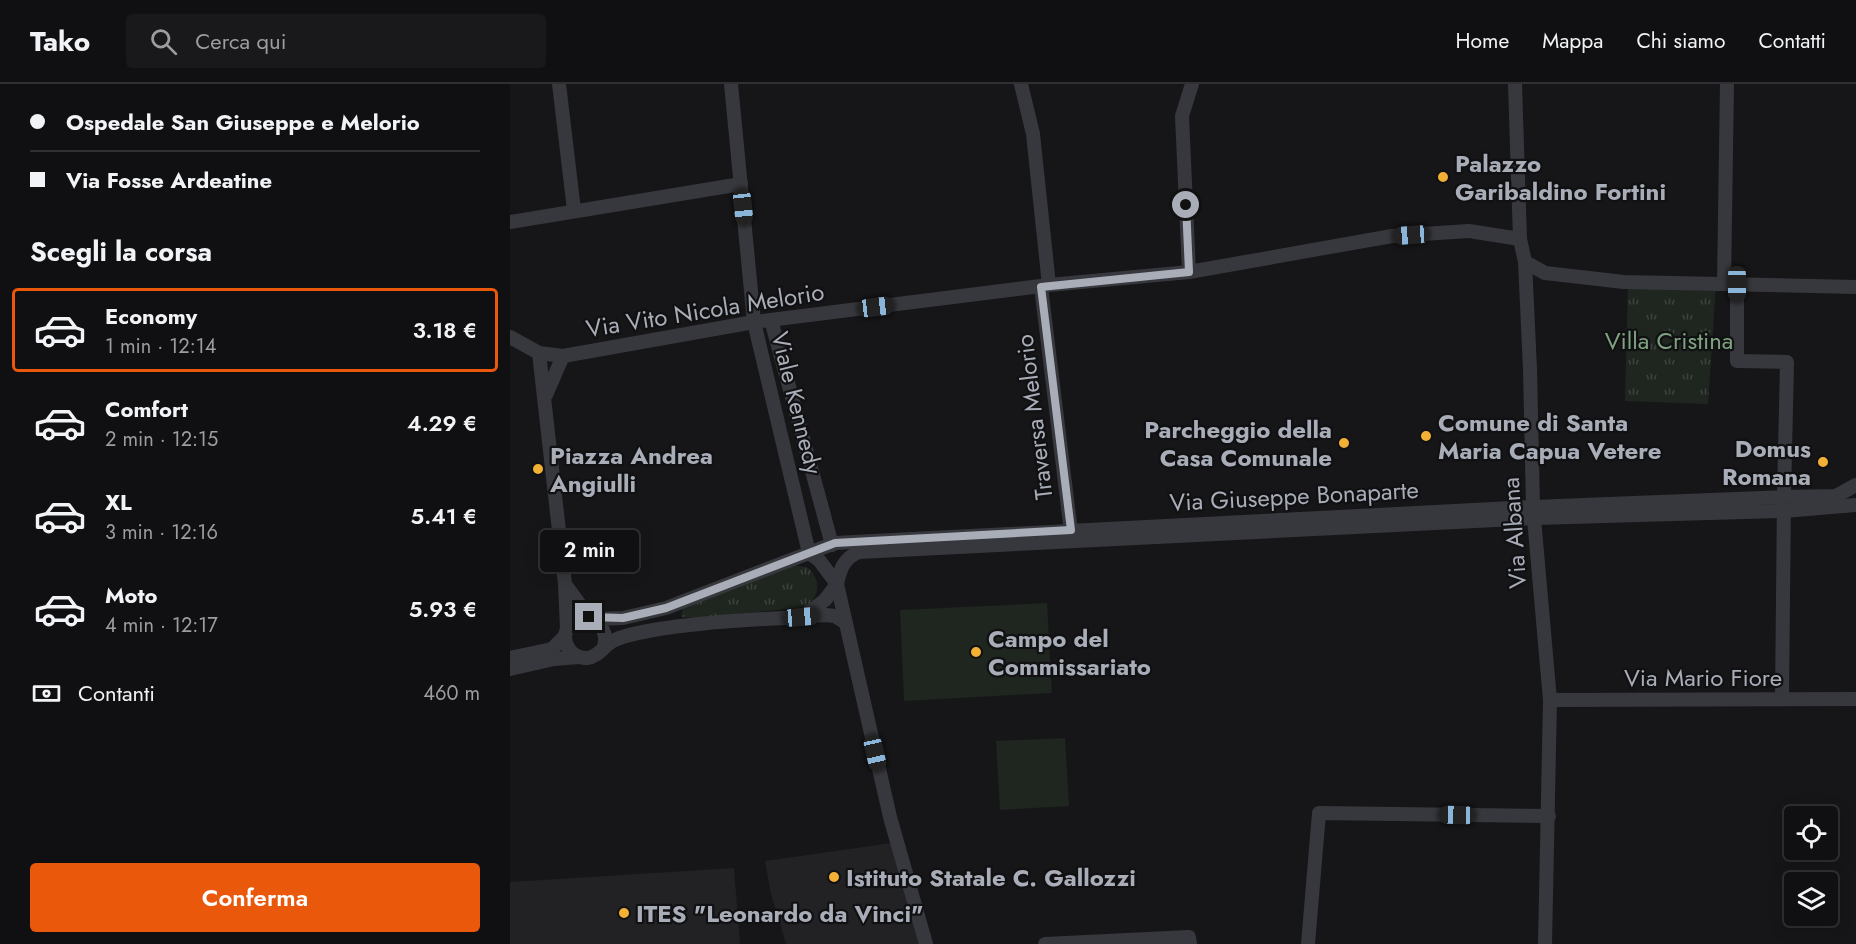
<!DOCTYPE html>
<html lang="it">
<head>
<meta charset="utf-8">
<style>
  body { margin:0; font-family:Jost,sans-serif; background:#19191b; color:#f1f3f6; height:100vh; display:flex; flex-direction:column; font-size:22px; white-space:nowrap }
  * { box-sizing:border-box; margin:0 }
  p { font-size:20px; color:#9c9d9f }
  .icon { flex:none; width:33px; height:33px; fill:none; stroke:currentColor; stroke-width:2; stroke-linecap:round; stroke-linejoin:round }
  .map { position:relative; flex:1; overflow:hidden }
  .details { display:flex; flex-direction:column; background:#101012; width:510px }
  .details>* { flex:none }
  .banner { display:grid; align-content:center; height:132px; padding:0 30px; background:#101012 }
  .fabs { position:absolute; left:1274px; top:722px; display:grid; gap:12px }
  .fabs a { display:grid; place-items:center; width:54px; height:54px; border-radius:6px; background:#101012; box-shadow:0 3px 15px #0003,0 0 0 2px #303032; font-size:30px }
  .end { position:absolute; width:27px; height:27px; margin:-14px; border:8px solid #a8adb8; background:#111; box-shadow:0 0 0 3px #111 }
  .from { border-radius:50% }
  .bubble { position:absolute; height:42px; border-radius:6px; background:#101012; box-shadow:0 3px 15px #0003,0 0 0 2px #303032; font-size:20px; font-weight:600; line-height:42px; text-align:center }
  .car { position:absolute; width:18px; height:36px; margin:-18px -9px; border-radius:8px; box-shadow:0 0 4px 2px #0007; background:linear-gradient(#222 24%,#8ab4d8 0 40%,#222 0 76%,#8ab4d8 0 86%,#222 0) }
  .banner b { display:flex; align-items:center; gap:21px; height:57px; font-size:22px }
  .banner b+b { border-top:2px solid #303032 }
  .banner i { width:15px; height:15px; background:#f1f3f6 }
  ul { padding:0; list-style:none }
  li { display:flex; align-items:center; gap:18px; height:84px; margin:0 12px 9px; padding:0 18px; border:3px solid transparent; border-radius:6px }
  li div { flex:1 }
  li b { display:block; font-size:22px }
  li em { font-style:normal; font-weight:600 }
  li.selected { border-color:#ea580c }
  li>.icon { width:54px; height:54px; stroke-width:1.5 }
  h2 { padding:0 30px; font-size:27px; line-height:72px }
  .pay { display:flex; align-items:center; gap:15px; height:66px; padding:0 30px; font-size:22px }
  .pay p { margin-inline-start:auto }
  .primary-button { display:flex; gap:12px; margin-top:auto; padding:12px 30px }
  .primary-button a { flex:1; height:69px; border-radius:6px; background:#ea580c; color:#fff; font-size:24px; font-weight:600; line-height:69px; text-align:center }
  header { display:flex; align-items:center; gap:36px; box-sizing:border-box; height:84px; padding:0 30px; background:#101012; border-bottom:2px solid #303032 }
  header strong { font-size:28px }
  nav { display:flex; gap:33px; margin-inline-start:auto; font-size:21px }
  .search { width:420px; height:54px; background:#19191b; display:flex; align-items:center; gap:15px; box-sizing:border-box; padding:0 21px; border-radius:6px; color:#9c9d9f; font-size:22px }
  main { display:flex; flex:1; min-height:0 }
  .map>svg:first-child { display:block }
  .built { fill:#222225 }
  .grass { fill:#1e261f }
  .park { fill:url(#park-tufts) }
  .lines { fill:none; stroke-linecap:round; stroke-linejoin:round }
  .street { stroke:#37383d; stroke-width:14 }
  .route { stroke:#a8adb8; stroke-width:8 }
  .poi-dot { fill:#f2b134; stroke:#111113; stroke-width:2 }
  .labels { text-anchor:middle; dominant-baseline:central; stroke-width:4.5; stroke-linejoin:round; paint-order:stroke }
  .poi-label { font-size:24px; font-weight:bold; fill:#a8adb8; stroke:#111113; text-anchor:start }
  .street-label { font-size:24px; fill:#a8adb8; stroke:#111113 }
  .park-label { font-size:24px; fill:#7fa381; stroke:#111113 }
</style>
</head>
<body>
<header>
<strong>Tako</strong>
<div class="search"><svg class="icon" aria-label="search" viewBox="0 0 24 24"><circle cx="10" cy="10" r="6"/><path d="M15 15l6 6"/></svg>Cerca qui</div>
<nav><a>Home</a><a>Mappa</a><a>Chi siamo</a><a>Contatti</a></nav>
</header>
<main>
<section class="details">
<div class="banner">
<b><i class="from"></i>Ospedale San Giuseppe e Melorio</b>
<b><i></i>Via Fosse Ardeatine</b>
</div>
<h2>Scegli la corsa</h2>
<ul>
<li class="selected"><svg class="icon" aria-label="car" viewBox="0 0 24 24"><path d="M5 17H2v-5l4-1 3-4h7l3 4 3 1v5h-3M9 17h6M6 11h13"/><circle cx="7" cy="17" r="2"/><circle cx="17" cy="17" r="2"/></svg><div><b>Economy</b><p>1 min · 12:14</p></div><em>3.18 €</em></li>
<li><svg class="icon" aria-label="car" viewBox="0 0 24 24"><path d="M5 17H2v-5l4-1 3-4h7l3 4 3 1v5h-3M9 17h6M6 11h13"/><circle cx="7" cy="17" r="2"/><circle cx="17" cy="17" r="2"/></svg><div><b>Comfort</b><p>2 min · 12:15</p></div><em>4.29 €</em></li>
<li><svg class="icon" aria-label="car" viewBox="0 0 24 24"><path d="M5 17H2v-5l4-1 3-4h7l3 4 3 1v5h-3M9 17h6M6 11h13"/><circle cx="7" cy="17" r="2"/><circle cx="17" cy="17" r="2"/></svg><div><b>XL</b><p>3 min · 12:16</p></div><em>5.41 €</em></li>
<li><svg class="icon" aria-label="car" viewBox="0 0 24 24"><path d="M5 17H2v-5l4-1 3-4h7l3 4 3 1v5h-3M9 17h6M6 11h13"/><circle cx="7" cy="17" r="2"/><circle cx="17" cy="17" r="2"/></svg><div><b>Moto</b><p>4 min · 12:17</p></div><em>5.93 €</em></li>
</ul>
<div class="pay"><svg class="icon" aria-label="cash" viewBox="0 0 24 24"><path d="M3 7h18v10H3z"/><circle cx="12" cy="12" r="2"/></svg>Contanti<p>460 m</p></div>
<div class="primary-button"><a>Conferma</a></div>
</section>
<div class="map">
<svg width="1346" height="860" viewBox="0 0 1346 860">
  <defs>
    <pattern id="park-tufts" width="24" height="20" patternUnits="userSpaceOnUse" patternTransform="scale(1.5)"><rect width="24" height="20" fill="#1e261f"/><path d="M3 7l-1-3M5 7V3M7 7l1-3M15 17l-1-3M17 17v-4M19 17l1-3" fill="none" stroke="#3c433d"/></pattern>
  </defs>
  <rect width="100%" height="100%" fill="#161618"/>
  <g class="built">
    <polygon points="381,759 409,860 276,860 261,810 255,777"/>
    <polygon points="224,784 230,860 0,860 0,798"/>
  </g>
  <g class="grass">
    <polygon points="537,519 542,609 394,617 390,526"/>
    <polygon points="555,654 559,722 490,726 486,657"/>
  </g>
  <g class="park">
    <polygon points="1118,198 1206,199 1198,320 1115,317"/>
    <path d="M280 481 297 483C311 495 311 513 294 523L190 534 171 533 173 524Z"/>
  </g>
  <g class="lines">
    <g class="street">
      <polyline points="49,0 64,126"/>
      <polyline points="221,0 244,238 299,469"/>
      <polyline points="511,0 523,50 539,201"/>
      <polyline points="1005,0 1010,155 1015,178 1020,285 1023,423 1040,616 1035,860"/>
      <polyline points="0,138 231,100"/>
      <polyline points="1015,178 1035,189 1114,198 1346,203"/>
      <polyline points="679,188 672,32 682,0"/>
      <polyline points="1214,200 1217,0"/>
      <polyline points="531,203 562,456"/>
      <polyline points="261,236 322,461"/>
      <polyline points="0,253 29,269 53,272 244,238 539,201 679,188 882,152 959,147 1010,155"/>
      <polyline points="29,269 55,500 57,545"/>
      <polyline points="36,311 53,272"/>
      <polyline points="55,500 79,533"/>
      <polyline points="295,531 315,516 327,500 309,476 299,469"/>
      <polyline points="86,535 113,534 156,524 325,459 1023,423 1274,413 1277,278 1227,277 1227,200"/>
      <path d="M93 565C103 542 74 520 59 542 49 555 60 575 77 574 88 573 94 562 103 557 112 552 127 549 138 547 196 536 257 536 316 531L325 532 336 539"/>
      <polyline points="0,574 42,565 55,552"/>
      <polyline points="0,585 44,575 69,573"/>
      <polyline points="1272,615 1274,413 1326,412 1346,401"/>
      <polyline points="1040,616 1346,615"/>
      <path d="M416 860 380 733 327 500C330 485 334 474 349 468L1025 434 1274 427 1346 421"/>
      <polyline points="535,860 679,853 680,860"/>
      <polyline points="798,860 809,729 1039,732"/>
    </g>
  </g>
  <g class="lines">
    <polyline class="route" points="79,533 113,534 156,524 325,459 561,446 531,203 679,188 676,121"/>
  </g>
  <g class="poi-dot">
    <circle cx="933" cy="93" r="6"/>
    <circle cx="916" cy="352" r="6"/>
    <circle cx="834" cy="359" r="6"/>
    <circle cx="1313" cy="378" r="6"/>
    <circle cx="28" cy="385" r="6"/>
    <circle cx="466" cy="568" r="6"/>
    <circle cx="324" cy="793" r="6"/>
    <circle cx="114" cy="829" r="6"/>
  </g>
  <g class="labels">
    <g class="poi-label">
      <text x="945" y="79">Palazzo<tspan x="945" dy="28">Garibaldino Fortini</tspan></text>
      <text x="928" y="338">Comune di Santa<tspan x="928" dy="28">Maria Capua Vetere</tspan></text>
      <text x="822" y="345" text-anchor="end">Parcheggio della<tspan x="822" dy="28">Casa Comunale</tspan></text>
      <text x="1301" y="364" text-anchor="end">Domus<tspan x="1301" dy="28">Romana</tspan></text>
      <text x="40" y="371">Piazza Andrea<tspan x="40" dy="28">Angiulli</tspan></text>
      <text x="478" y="554">Campo del<tspan x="478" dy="28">Commissariato</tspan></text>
      <text x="336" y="793">Istituto Statale C. Gallozzi</text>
      <text x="126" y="829">ITES "Leonardo da Vinci"</text>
    </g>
    <g class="street-label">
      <text transform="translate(195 226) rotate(-9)">Via Vito Nicola Melorio</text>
      <text transform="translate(287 319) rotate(76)">Viale Kennedy</text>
      <text transform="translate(524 333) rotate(-97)">Traversa Melorio</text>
      <text transform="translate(784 412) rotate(-3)">Via Giuseppe Bonaparte</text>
      <text transform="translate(1004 449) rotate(-94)">Via Albana</text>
      <text x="1193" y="593">Via Mario Fiore</text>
    </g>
    <g class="park-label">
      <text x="1159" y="256">Villa Cristina</text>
    </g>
  </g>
</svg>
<div class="fabs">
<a><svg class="icon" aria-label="locate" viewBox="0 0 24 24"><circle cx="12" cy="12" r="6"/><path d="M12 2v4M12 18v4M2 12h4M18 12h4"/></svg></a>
<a><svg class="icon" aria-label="layers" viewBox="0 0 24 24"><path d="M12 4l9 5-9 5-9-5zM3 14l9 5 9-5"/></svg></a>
</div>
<i class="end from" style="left:676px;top:121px"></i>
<i class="end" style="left:79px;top:533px"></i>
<div class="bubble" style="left:30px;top:446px;width:99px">2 min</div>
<i class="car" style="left:233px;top:123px;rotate:174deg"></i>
<i class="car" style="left:901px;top:151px;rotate:266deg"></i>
<i class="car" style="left:1227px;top:200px;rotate:180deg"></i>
<i class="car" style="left:366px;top:223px;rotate:83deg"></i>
<i class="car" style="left:291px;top:533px;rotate:85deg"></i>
<i class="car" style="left:365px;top:669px;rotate:167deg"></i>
<i class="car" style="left:947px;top:731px;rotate:271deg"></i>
</div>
</main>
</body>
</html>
